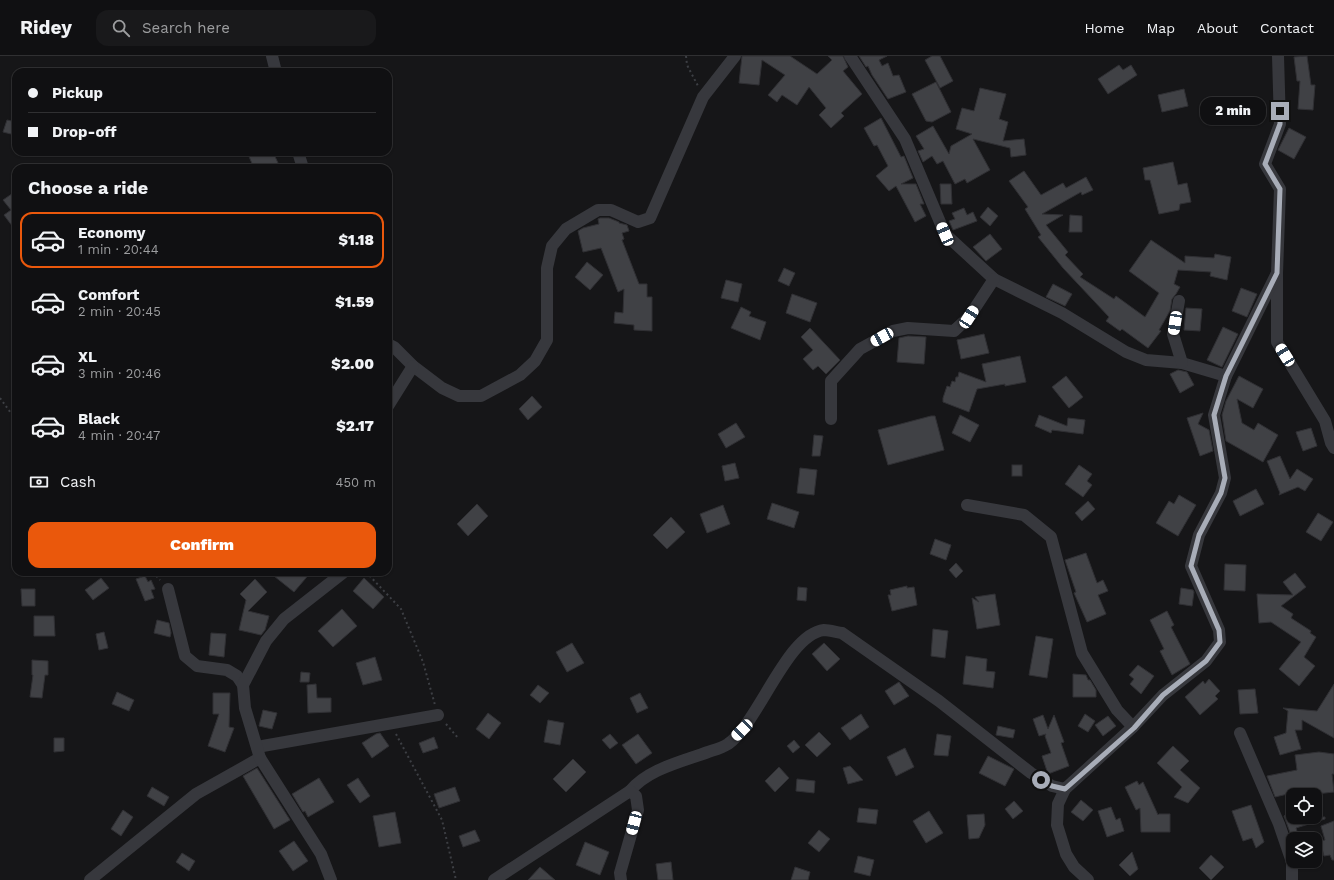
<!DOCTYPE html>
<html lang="en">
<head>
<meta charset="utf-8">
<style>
  body { margin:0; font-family:"Work Sans",sans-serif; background:#19191b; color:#f1f3f6; height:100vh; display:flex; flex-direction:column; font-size:15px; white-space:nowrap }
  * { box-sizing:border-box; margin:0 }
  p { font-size:13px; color:#9c9d9f }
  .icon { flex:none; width:22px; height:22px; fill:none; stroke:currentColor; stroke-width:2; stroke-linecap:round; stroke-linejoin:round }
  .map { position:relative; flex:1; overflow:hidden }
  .details { position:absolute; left:12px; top:108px; width:380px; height:412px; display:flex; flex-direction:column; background:#101012; border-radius:12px; box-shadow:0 1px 3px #0004,0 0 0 1px #303032 }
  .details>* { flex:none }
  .guide { position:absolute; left:12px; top:12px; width:380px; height:88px; border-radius:12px; box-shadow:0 1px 3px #0004,0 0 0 1px #303032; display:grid; align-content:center; height:88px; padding:0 16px; background:#101012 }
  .fabs { position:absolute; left:1286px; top:732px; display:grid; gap:8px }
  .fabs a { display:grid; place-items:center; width:36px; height:36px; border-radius:8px; background:#101012; box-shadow:0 1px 3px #0004,0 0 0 1px #303032; font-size:20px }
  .end { position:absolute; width:18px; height:18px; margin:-9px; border:5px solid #a8adb8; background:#111; box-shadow:0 0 0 2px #111 }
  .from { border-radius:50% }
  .bubble { position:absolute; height:28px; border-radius:12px; background:#101012; box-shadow:0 1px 3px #0004,0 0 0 1px #303032; font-size:13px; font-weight:800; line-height:28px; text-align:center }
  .car { position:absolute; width:12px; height:24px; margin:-12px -6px; border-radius:5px; box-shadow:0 0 3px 1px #0007; background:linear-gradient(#fff 24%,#345 0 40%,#fff 0 76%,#345 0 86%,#fff 0) }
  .guide b { display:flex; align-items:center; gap:14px; height:38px; font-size:15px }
  .guide b+b { border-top:1px solid #303032 }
  .guide i { width:10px; height:10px; background:#f1f3f6 }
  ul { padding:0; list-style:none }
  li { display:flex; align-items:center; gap:12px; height:56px; margin:0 8px 6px; padding:0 8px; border:2px solid transparent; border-radius:12px }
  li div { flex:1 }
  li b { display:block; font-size:15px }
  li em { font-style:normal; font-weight:800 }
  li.current { border-color:#ea580c }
  li>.icon { width:36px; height:36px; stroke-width:1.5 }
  h2 { padding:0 16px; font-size:18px; line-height:48px }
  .pay { display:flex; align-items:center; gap:10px; height:44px; padding:0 16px; font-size:15px }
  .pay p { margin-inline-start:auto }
  .primary-button { display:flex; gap:8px; margin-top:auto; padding:8px 16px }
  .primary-button a { flex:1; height:46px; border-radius:12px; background:#ea580c; color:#fff; font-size:16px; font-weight:800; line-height:46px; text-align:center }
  header { display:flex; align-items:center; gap:24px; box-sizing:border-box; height:56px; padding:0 20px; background:#101012; border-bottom:1px solid #303032 }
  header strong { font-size:19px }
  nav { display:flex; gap:22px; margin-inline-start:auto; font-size:14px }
  .search { width:280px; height:36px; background:#19191b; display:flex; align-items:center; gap:10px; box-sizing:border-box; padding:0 14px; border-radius:12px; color:#9c9d9f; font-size:15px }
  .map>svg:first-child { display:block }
  .building { fill:#404145; stroke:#303034 }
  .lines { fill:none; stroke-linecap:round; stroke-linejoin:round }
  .path { stroke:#3d3f44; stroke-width:2; stroke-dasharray:2 3; stroke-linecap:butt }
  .minor { stroke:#37383d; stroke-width:12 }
  .route { stroke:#a8adb8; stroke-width:5 }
</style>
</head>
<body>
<header>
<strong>Ridey</strong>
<div class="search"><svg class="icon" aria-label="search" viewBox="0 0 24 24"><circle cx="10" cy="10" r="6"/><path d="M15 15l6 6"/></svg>Search here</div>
<nav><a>Home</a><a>Map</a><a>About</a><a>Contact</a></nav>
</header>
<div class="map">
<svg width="1334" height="824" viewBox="0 0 1334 824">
  <rect width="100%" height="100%" fill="#161618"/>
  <g class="building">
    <polygon points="742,0 790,0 817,18 832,4 828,0 843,0 848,11 843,15 862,38 841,57 844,60 831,72 819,59 826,52 809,31 797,49 782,39 777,46 768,39 785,19 762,4 759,29 739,27"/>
    <polygon points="859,0 887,0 879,4 882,10 888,7 893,20 899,19 906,36 888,43 872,19 868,10 866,11"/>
    <polygon points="932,0 940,0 953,25 940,32 925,4"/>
    <polygon points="1307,0 1311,29 1315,29 1313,54 1298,53 1300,25 1297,25 1294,1"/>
    <polygon points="1119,9 1123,14 1131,9 1137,19 1108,38 1098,23"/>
    <polygon points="936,26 951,56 932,66 926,65 912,38"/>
    <polygon points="980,32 1006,38 999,63 1008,66 1003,85 1024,83 1026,99 1011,101 1010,92 973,83 990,114 967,127 965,123 955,128 943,105 937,108 932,100 923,106 918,95 924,93 916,80 933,70 949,98 951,90 972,78 956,73 962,52 974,55"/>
    <polygon points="1184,33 1188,50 1162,56 1158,39"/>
    <polygon points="881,62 901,101 904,100 913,122 901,128 916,128 924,148 920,148 926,160 915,166 896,130 889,135 876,120 888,110 877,89 874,90 864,72"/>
    <polygon points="7,64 16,66 15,79 3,76"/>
    <polygon points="1289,72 1306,81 1294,103 1278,94"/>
    <polygon points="247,96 273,96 278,107 273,109 275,112 254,112"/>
    <polygon points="1173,106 1178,129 1187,127 1191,146 1180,148 1179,154 1159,158 1150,124 1145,124 1143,112"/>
    <polygon points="1024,115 1041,139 1063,127 1066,132 1086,121 1093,134 1082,139 1081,136 1042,158 1063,159 1046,169 1068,196 1065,199 1083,218 1080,221 1114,243 1116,240 1145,261 1159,237 1129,215 1151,184 1185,207 1185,200 1214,202 1215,198 1231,201 1227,224 1210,220 1211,216 1178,214 1174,228 1180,231 1176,238 1172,243 1170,255 1159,274 1161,275 1148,292 1122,273 1120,275 1106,265 1109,261 1063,212 1038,181 1041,179 1025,153 1028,151 1009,125"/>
    <polygon points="940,128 951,128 952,148 941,148"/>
    <polygon points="16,135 16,175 4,159 11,154 3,144"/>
    <polygon points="988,151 998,160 990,170 980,161"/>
    <polygon points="964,152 967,159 973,156 977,165 953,174 949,165 955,163 952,157"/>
    <polygon points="1070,159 1082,160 1082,176 1069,176"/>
    <polygon points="600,162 609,162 619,166 619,167 627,169 629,175 622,177 624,183 622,184 639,228 647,228 647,241 652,241 652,275 634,274 634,269 614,267 615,256 623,257 624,233 618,236 601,192 583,196 578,175 583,172 599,168 598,163"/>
    <polygon points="990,178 1002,193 986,205 973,191"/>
    <polygon points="587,206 603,219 590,234 575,221"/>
    <polygon points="784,212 795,217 789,230 778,225"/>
    <polygon points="726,224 742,228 738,246 721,242"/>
    <polygon points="1053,228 1072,238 1065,250 1046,241"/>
    <polygon points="1241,232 1257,238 1247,261 1232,255"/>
    <polygon points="792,238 817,247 810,266 786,257"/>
    <polygon points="741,251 751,256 749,260 766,266 760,284 731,272"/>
    <polygon points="1186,252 1202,253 1200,275 1184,274"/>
    <polygon points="1223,271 1238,278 1222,311 1207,304"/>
    <polygon points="810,272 840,304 826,318 818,310 813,314 803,303 813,294 801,281"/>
    <polygon points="984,278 989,297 961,303 957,284"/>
    <polygon points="908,280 926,281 924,308 897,306 899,282"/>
    <polygon points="1020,300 1026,326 1005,330 1005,328 977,333 969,356 943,346 943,342 947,330 950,331 952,325 955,326 956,321 958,321 959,316 986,326 982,308"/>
    <polygon points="1178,314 1187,316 1194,329 1180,337 1170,318"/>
    <polygon points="1066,320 1083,341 1069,352 1052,331"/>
    <polygon points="1239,320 1263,333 1253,352 1237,343 1242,367 1254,374 1258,367 1278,379 1263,406 1226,385 1222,359 1226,345"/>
    <polygon points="532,340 542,351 528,364 519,353"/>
    <polygon points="1203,357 1198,368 1209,374 1213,395 1200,400 1187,362"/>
    <polygon points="960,359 979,369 970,386 952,377"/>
    <polygon points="1039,359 1067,370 1068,362 1085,364 1083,378 1052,374 1051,377 1035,370"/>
    <polygon points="931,360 935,360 944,394 888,409 878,374"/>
    <polygon points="736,367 745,381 726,392 718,378"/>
    <polygon points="1311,372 1317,390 1303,395 1296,376"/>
    <polygon points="814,379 823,380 820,400 812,400"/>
    <polygon points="1280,400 1290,423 1297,413 1313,423 1305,435 1298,431 1279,439 1280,437 1267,405"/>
    <polygon points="735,407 739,422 725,425 722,410"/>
    <rect x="1012" y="409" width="10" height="11"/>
    <polygon points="1079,409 1092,418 1087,425 1092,429 1083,441 1065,428"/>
    <polygon points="800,412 817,414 814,439 797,437"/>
    <polygon points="1256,433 1264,448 1240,460 1233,445"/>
    <polygon points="1179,439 1196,449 1178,480 1156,467 1169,445 1174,448"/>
    <polygon points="1088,445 1095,453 1082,465 1075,457"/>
    <polygon points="772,447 799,456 794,472 767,463"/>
    <polygon points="477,448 488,460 468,480 457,468"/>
    <polygon points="723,449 730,468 707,477 700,458"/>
    <polygon points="1318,457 1333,466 1321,485 1306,476"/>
    <polygon points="671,461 685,476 667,493 653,479"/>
    <polygon points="935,483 951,489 946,504 930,498"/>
    <polygon points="1086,497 1097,527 1103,524 1108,535 1098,539 1106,558 1087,566 1074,537 1076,536 1065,504"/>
    <polygon points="956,507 963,515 956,522 949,514"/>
    <polygon points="1225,508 1246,509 1245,535 1224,534"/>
    <polygon points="269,516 311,516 294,536"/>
    <polygon points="1295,517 1306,531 1281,550 1293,558 1291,562 1311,575 1310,577 1316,581 1304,601 1315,610 1299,630 1279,613 1301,586 1271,566 1259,567 1257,538 1293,539 1283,526"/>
    <polygon points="145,520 148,526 151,524 155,533 151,534 154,542 145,545 136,523"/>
    <polygon points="101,522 109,532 93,544 85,534"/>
    <polygon points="364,522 384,541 373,553 353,535"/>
    <polygon points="255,523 267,536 248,555 269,560 265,574 261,579 239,574 246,544 240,538"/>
    <polygon points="907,530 907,532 914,531 917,549 892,555 888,539 891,539 890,534"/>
    <polygon points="798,531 807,532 806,545 797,544"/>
    <polygon points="1181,532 1193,534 1194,536 1192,550 1179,548"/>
    <polygon points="21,533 35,533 35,550 22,550"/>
    <polygon points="995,538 1000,569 977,573 972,542 979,546 975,541"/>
    <polygon points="342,553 357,570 333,591 318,575"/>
    <polygon points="1167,555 1174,569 1171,571 1190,608 1172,619 1160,595 1164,593 1150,564"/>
    <polygon points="34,560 54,560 55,580 34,580"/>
    <polygon points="157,564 169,567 171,577 170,581 154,577"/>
    <polygon points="933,573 948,575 945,602 931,600"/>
    <polygon points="104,576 108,592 99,594 96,578"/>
    <polygon points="211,577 226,578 224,601 209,599"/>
    <polygon points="1036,580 1053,583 1047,622 1029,619"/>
    <polygon points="572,587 584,607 567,616 556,596"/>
    <polygon points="824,587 840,603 827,615 812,598"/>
    <polygon points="966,600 987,603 986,615 995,616 993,632 963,628"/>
    <polygon points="375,601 382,624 363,629 356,607"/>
    <polygon points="32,604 48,605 48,619 45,619 42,642 30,641 33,619 32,619"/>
    <polygon points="1138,609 1154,620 1141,638 1130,628 1134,623 1129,619"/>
    <polygon points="301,616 310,617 309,626 300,626"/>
    <polygon points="1073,618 1086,619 1088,624 1090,624 1096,634 1096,641 1073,641"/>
    <polygon points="1209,623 1220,635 1215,640 1218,643 1200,659 1185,641 1203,625 1205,628"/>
    <polygon points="899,626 909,640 894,649 885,635"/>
    <polygon points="316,628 317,642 331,642 331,656 308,657 307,629"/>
    <polygon points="1334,628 1334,682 1302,664 1302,674 1295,674 1301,693 1280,699 1274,681 1286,677 1288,655 1283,652 1317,655"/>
    <polygon points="538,629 549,637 540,647 530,639"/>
    <polygon points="1255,633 1258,657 1240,658 1238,634"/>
    <polygon points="117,636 134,644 129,655 112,648"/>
    <polygon points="213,637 230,637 229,671 234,672 225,696 208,690 219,658 213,658"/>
    <polygon points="640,637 648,652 637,657 630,642"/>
    <polygon points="263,654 277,657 272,673 259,670"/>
    <polygon points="488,657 501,667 489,683 476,673"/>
    <polygon points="861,658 869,671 850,684 841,672"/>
    <polygon points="1085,658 1095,665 1088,676 1078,670"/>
    <polygon points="1043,659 1048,673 1054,659 1064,686 1061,687 1069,710 1048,718 1042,700 1051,697 1045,680 1046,678 1039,680 1033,663"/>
    <polygon points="1108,660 1116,670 1103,680 1095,669"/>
    <polygon points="548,664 564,667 560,689 544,686"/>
    <polygon points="998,670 1015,674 1013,682 996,679"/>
    <polygon points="819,676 831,688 817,701 805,689"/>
    <polygon points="380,677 389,690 372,702 362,687 376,678"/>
    <polygon points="610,678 618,687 610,693 602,684"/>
    <polygon points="638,678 652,697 636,708 622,689"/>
    <polygon points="937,678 951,680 948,700 934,699"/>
    <polygon points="434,681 438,692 423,697 419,687"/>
    <polygon points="54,682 64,682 64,695 54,696"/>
    <polygon points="794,684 800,691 793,697 787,690"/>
    <polygon points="1173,690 1189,705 1180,714 1200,732 1188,747 1174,741 1182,731 1157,707"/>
    <polygon points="905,692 914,711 896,720 887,701"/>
    <polygon points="1319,696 1334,698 1334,718 1332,718 1334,736 1316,738 1316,739 1292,739 1292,737 1275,741 1267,720 1297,714 1295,699"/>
    <polygon points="988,700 1014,713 1005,730 979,717"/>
    <polygon points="573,703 586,716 566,736 553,723"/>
    <polygon points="850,710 863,724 848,728 843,712"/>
    <polygon points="779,711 789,722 775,736 765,725"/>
    <polygon points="257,712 290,764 274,773 243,720"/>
    <polygon points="319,722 334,746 308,761 305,755 303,756 292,738"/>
    <polygon points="358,722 370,740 360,747 347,729"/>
    <polygon points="797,723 815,725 814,737 796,735"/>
    <polygon points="1137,725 1139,729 1143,726 1158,759 1159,758 1170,758 1170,776 1141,776 1140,752 1136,754 1125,731"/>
    <polygon points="152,731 169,741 164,750 147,740"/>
    <polygon points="455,731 460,745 439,752 434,738"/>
    <polygon points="1081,744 1093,754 1083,765 1071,756"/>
    <polygon points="1014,745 1023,755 1013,763 1005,753"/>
    <polygon points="1251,749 1264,786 1256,792 1252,782 1243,785 1232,755"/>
    <polygon points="1111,751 1116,764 1120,762 1124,775 1107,781 1098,755"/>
    <polygon points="859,752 878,754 876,768 857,766"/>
    <polygon points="123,754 133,761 121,780 111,773"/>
    <polygon points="929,755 943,777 926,787 913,765"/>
    <polygon points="1293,755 1293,761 1325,761 1325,763 1296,772 1298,779 1292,782 1284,760"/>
    <polygon points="395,756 401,787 379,791 373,760"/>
    <polygon points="984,758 985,769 979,782 969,783 967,759"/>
    <polygon points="1334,765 1334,804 1332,804 1330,799 1324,800 1320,785 1325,784 1321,770"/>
    <polygon points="475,774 480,785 463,791 459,780"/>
    <polygon points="819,774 830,783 819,796 808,787"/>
    <polygon points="294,785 308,805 293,815 279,795"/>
    <polygon points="585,786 609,796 600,819 576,809"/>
    <polygon points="1132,796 1138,813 1130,820 1119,809"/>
    <polygon points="182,797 195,805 189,815 176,806"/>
    <polygon points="1211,799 1224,811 1211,824 1199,812"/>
    <polygon points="858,800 874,804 870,820 854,816"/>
    <polygon points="671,806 673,824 658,824 656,808"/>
    <polygon points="540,811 555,824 528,824"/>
    <polygon points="795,811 810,816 808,824 791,824"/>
  </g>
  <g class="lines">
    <g class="path">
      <polyline points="686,0 687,9 698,30"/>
      <polyline points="0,342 16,364"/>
      <polyline points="153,516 160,524"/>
      <polyline points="366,516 401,553 423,606 435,649"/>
      <polyline points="446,668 459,683"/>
      <polyline points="396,678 442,764 456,824"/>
    </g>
    <g class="minor">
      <polyline points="272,0 276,16"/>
      <polyline points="850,0 905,83 945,178 994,223 1062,257 1126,296 1146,304 1182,307 1226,320"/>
      <polyline points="1278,0 1280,68 1265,108 1280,133 1277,217 1277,286 1325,365 1331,387 1334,392"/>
      <polyline points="298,96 303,112"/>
      <polyline points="1179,245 1173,278 1182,307"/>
      <polyline points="388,288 394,291 413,310 442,332 459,340 481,340 520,319 535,305 547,284 547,212 552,190 566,173 598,154 611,154 638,166 650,162 703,41 735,0"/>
      <polyline points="388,350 413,310"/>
      <polyline points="831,363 831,325 860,293 893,275 908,272 954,275 969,261 994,223"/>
      <polyline points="967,449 1024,459 1051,481 1082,597 1117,654 1133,671"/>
      <polyline points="168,533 185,600 197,610 227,614 237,620 243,629"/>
      <polyline points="1240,677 1279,768 1292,806 1292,824"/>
      <polyline points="257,691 438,659"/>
      <polyline points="1065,733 1058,748 1057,769 1066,798 1074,811 1088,824"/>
      <path d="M630 735C648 713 681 706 708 696 714 694 722 692 728 688 759 666 787 578 824 574 829 574 836 576 842 577L939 645 1031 717 1052 730 1065 733 1133 671 1163 639 1206 605 1220 586 1219 574 1191 510 1199 479 1221 437 1225 422 1214 359 1226 320 1277 217"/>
      <polyline points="90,824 196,738 260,702"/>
      <polyline points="331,824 321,798 260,702 245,652 243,629 266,585 284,563 344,516"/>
      <polyline points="494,824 630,735 636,740 638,754 620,817 621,824"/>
    </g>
  </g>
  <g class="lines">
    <polyline class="route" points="1041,724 1052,730 1065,733 1134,672 1163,639 1206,605 1220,586 1219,574 1191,510 1199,479 1221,437 1225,422 1214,359 1226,320 1277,217 1280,133 1265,108 1280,68 1280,55"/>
  </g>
</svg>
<div class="fabs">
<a><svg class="icon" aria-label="locate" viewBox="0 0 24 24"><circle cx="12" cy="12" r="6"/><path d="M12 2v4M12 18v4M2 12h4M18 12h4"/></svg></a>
<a><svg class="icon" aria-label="layers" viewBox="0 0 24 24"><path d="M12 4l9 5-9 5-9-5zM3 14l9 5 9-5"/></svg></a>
</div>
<i class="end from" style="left:1041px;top:724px"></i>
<i class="end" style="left:1280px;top:55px"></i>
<div class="bubble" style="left:1200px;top:41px;width:66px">2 min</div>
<i class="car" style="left:945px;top:178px;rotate:337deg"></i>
<i class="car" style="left:969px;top:261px;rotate:33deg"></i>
<i class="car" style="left:1175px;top:267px;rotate:189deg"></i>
<i class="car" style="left:882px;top:281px;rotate:241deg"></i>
<i class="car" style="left:1285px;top:299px;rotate:328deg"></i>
<i class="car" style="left:742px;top:674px;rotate:225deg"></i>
<i class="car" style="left:634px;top:767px;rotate:195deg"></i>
<div class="guide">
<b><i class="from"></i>Pickup</b>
<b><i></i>Drop-off</b>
</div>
<section class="details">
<h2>Choose a ride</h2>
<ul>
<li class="current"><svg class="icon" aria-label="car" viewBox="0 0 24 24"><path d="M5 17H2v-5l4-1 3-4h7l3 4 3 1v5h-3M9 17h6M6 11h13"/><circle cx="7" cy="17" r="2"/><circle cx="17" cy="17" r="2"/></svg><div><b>Economy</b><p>1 min · 20:44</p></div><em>$1.18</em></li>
<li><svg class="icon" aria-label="car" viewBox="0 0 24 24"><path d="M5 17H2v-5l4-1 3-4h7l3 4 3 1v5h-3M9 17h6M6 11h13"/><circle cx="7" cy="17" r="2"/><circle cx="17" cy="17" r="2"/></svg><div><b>Comfort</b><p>2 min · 20:45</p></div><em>$1.59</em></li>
<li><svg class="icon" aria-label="car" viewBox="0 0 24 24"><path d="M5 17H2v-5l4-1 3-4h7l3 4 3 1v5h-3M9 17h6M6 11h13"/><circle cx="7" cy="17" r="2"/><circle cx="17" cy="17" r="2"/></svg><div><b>XL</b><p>3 min · 20:46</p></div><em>$2.00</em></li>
<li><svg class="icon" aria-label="car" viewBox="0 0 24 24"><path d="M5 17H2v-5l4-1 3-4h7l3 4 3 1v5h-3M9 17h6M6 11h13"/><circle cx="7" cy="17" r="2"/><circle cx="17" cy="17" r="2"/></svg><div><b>Black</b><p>4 min · 20:47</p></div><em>$2.17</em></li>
</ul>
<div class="pay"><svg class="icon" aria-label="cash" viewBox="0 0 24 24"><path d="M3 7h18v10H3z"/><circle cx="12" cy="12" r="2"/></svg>Cash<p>450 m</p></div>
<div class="primary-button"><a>Confirm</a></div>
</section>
</div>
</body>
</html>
